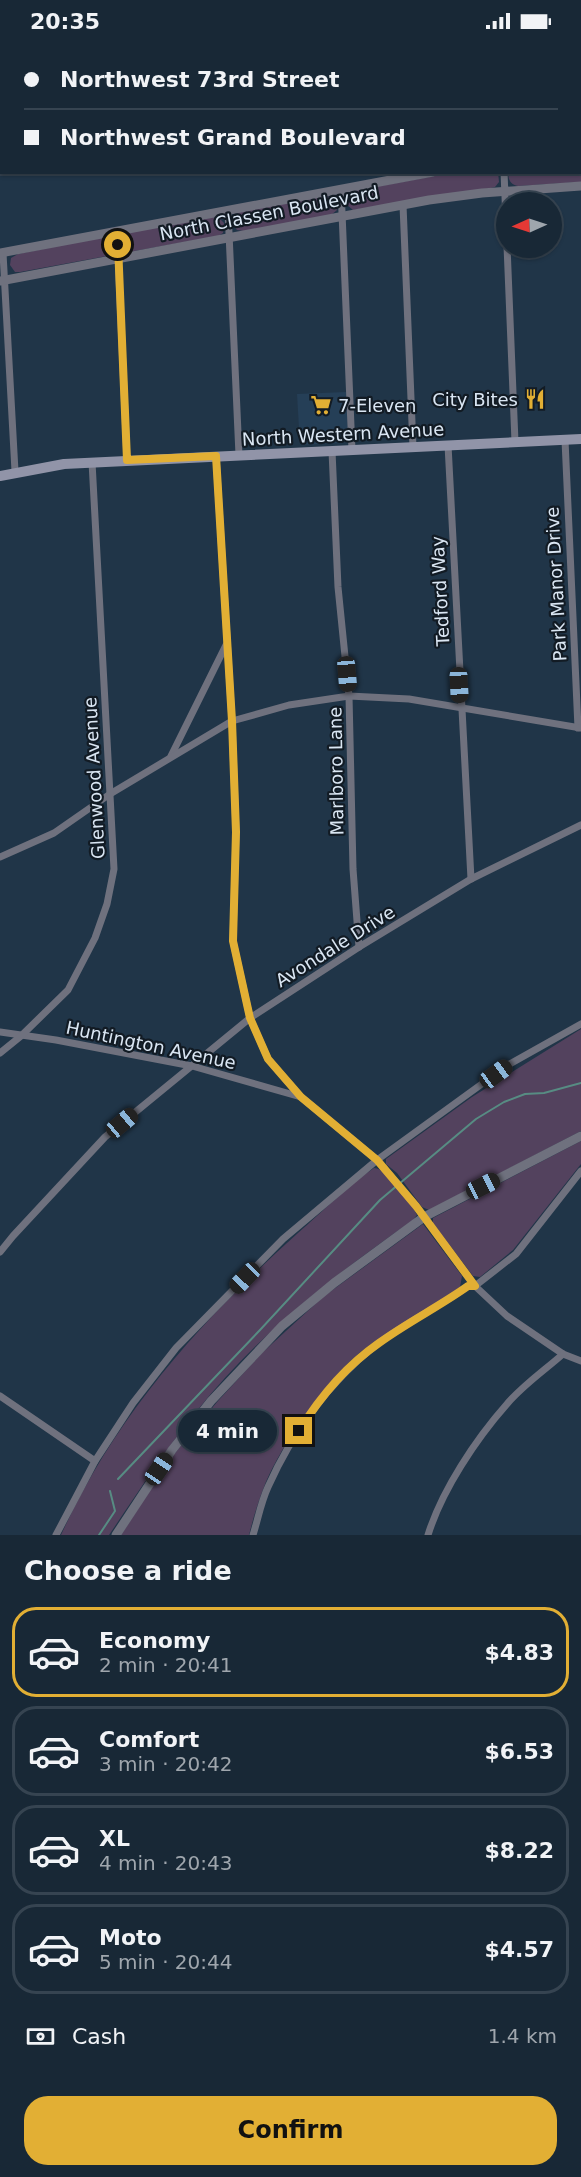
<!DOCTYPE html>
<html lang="en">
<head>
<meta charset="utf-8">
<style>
  body { margin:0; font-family:"DejaVu Sans",sans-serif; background:#253442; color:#f1f3f6; height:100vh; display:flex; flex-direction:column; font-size:22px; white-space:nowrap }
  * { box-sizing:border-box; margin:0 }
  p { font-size:20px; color:#9fa6ad }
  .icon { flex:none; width:33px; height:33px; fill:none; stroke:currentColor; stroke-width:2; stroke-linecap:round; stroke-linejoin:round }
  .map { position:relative; height:1493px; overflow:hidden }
  .details { display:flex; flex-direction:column; background:#182836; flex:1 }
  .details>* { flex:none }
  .hud { position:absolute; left:0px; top:0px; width:582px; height:132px; box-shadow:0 2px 4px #0004,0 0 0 2px #364451; display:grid; align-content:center; height:132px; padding:0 24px; background:#182836 }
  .needle { width:39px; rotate:267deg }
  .controls { position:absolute; left:496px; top:150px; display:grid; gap:12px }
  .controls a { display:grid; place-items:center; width:66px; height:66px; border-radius:50%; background:#182836; box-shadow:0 2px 4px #0004,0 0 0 2px #364451; font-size:30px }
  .end { position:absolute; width:27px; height:27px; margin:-14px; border:8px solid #e2af34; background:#111; box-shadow:0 0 0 3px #111 }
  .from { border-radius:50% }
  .bubble { position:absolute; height:42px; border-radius:21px; background:#182836; box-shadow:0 2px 4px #0004,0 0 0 2px #364451; font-size:20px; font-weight:800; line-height:42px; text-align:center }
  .car { position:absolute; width:18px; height:36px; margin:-18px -9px; border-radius:8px; box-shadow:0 0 4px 2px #0007; background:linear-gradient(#222 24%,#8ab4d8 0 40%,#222 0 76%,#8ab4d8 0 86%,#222 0) }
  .hud b { display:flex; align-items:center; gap:21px; height:57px; font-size:22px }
  .hud b+b { border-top:2px solid #364451 }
  .hud i { width:15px; height:15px; background:#f1f3f6 }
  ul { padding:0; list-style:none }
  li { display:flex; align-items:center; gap:18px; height:90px; margin:0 12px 9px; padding:0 12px; border:3px solid #364451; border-radius:24px }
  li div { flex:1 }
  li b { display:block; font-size:22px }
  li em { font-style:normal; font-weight:800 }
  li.on { border-color:#e2af34 }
  li>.icon { width:54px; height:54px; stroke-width:1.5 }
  h2 { padding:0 24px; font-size:27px; line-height:72px }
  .pay { display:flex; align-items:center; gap:15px; height:66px; padding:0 24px; font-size:22px }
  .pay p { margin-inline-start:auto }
  .button { display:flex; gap:12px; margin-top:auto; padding:12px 24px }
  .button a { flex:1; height:69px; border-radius:24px; background:#e2af34; color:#111; font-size:24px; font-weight:800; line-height:69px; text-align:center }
  .status { display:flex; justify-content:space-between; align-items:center; height:42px; padding:0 30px; background:#182836; direction:ltr }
  .status svg { height:16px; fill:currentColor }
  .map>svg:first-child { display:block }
  .built { fill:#253f57 }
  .green { fill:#53425e }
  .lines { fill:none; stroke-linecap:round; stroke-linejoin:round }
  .stream { stroke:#578c83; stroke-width:2 }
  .minor { stroke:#6f717e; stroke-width:7 }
  .tertiary { stroke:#6f717e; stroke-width:9 }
  .secondary { stroke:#9194a8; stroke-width:10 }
  .route { stroke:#e2af34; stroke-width:8 }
  .labels { text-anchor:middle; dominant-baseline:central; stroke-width:4.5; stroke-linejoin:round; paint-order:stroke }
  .street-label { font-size:18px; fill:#dae6f3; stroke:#121b24 }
  .poi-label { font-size:18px; fill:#dae6f3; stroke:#121b24; text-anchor:end }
</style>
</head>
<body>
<div class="status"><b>20:35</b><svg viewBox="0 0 49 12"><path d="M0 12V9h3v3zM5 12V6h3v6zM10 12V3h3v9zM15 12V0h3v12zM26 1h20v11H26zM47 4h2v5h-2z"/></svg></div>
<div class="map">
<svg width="581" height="1493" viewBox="0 0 581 1493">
  <rect width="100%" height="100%" fill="#203548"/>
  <polygon class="built" points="346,350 348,393 346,398 340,401 300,403 297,352"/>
  <g class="green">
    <path d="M581 121V140L518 144C511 143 507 137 509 130H580Z"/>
    <polygon points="457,130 498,130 499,140 495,145 491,146 353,168 346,162 346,156 352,149"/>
    <polygon points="326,154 333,156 338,163 337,168 331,173 244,189 237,188 233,183 234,176 239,170"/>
    <polygon points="214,175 220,177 224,181 223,191 218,194 129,210 125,209 121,202 123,195 127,191"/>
    <polygon points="103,195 113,201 112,209 107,214 20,230 15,230 10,223 11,216 18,212"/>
    <polygon points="581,987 581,1089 429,1168 422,1165 397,1131 386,1122 386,1117 472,1055"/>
    <polygon points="581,1099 581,1122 513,1208 480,1235 473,1234 433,1181 433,1176"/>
    <path d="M374 1126C389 1127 411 1161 417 1173L413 1178C333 1234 257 1293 196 1370 164 1409 137 1452 109 1493H61C115 1374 202 1277 298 1191 320 1172 350 1142 374 1126Z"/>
    <path d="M423 1182 462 1234 460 1245C431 1267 397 1283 367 1305 330 1332 281 1402 264 1445 258 1460 253 1477 249 1493H121L171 1416 217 1360 262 1311 323 1255Z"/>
  </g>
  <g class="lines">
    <g class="stream">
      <polyline points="118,1437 260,1288 380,1158 476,1077 504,1060 525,1052 544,1051 581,1041"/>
      <polyline points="99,1493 115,1469 110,1449"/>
    </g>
    <g class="minor">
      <polyline points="496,0 496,2"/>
      <polyline points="504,130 515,400"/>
      <polyline points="341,147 352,408"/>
      <polyline points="403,163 413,405"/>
      <polyline points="228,169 239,413"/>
      <polyline points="117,189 127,418"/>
      <polyline points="3,211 15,429"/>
      <polyline points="565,398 578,686"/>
      <polyline points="448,403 471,837"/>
      <polyline points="332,409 338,545 349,654 353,827 359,905"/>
      <polyline points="216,414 232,679 236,790 233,899 250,976 268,1017 300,1054"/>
      <polyline points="171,714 226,603"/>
      <polyline points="0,815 54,791 110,752 232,679 289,663 349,654 409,657 581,686"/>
      <polyline points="0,990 56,998 192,1024 301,1055 377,1118 416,1164 475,1244 507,1274 563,1312 581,1319"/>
      <polyline points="0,1011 21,994 68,948 95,896 107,862 114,827 92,420"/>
      <polyline points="0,1210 13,1194 105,1095 250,976 359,905 471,837 581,783"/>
      <polyline points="0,1354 95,1419"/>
      <polyline points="56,1493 95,1419 133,1361 176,1306 283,1197 377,1118 508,1023 581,982"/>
      <path d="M253 1493C258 1477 261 1460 268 1445 292 1391 329 1340 376 1303 405 1281 439 1265 468 1244H475L516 1212 581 1129"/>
      <path d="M428 1493C442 1448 476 1397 507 1362 523 1343 545 1328 563 1312"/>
    </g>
    <g class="tertiary">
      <polyline points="580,117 581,117"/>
      <polyline points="0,211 433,130"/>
      <polyline points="0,239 429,158 482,151 581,144"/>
      <polyline points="116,1493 172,1408 211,1359 282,1284 334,1241 424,1175 581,1094"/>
    </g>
    <polyline class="secondary" points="0,434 64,422 581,397"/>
  </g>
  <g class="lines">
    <path class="route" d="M118 203 127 418 216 414 232 679 236 790 233 899 250 976 268 1017 301 1055 377 1118 416 1164 475 1244H468C440 1264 408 1280 379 1301 346 1324 320 1355 299 1389"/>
  </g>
  <defs>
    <g id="restaurant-bare" transform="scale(1.62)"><path d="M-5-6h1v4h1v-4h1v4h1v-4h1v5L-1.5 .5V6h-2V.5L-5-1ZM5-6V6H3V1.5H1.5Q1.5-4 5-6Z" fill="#e2af34" stroke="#121b24" stroke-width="2.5" paint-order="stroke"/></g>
    <g id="supermarket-bare" transform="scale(1.62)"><path d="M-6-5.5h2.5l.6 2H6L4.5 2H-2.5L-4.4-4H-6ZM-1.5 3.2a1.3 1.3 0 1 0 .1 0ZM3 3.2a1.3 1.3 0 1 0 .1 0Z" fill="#e2af34" stroke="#121b24" stroke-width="2.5" paint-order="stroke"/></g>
  </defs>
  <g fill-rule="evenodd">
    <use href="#restaurant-bare" x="535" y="357"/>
    <use href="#supermarket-bare" x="321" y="363"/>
  </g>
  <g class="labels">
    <g class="street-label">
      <text transform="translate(269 171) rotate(-11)">North Classen Boulevard</text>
      <text transform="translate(343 392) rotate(-3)">North Western Avenue</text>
      <text transform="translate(556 542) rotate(-93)">Park Manor Drive</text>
      <text transform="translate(440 549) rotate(-93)">Tedford Way</text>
      <text transform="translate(336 729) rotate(-91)">Marlboro Lane</text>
      <text transform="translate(94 736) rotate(-93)">Glenwood Avenue</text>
      <text transform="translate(335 904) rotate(-32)">Avondale Drive</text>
      <text transform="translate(151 1003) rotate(12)">Huntington Avenue</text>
    </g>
    <g class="poi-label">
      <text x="518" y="357">City Bites</text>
      <text x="338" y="363" text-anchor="start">7-Eleven</text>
    </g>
  </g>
</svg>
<div class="controls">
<a><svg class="needle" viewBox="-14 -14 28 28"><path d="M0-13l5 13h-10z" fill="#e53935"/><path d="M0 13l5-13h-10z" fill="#9fa6ad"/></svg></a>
</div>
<i class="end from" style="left:118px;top:203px"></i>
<i class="end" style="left:299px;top:1389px"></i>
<div class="bubble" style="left:178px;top:1368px;width:99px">4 min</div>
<i class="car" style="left:347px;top:632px;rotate:175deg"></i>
<i class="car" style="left:459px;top:643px;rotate:177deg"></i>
<i class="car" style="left:496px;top:1032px;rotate:54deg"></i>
<i class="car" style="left:122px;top:1081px;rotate:50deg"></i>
<i class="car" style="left:483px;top:1144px;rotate:63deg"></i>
<i class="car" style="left:245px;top:1236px;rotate:224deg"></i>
<i class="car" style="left:159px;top:1427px;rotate:34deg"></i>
<div class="hud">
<b><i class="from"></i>Northwest 73rd Street</b>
<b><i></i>Northwest Grand Boulevard</b>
</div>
</div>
<section class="details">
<h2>Choose a ride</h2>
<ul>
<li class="on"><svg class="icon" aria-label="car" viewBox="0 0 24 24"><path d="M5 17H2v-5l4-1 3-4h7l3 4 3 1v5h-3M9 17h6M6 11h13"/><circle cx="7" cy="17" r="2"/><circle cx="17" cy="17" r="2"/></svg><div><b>Economy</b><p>2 min · 20:41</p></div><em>$4.83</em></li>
<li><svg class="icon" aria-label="car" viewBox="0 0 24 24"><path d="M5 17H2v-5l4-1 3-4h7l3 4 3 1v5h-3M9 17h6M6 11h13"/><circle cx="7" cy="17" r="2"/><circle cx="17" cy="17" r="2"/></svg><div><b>Comfort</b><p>3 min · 20:42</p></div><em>$6.53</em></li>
<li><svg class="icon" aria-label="car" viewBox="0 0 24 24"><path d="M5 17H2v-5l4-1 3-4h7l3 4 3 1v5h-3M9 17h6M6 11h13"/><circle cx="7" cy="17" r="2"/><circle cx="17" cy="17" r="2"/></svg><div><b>XL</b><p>4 min · 20:43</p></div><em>$8.22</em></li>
<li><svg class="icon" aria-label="car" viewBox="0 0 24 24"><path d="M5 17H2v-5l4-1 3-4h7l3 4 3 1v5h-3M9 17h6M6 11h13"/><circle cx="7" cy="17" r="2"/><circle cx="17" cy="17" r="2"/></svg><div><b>Moto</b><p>5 min · 20:44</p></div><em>$4.57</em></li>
</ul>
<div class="pay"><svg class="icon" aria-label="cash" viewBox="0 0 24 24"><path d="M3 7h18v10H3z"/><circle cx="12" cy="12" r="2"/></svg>Cash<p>1.4 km</p></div>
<div class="button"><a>Confirm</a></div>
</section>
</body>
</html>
